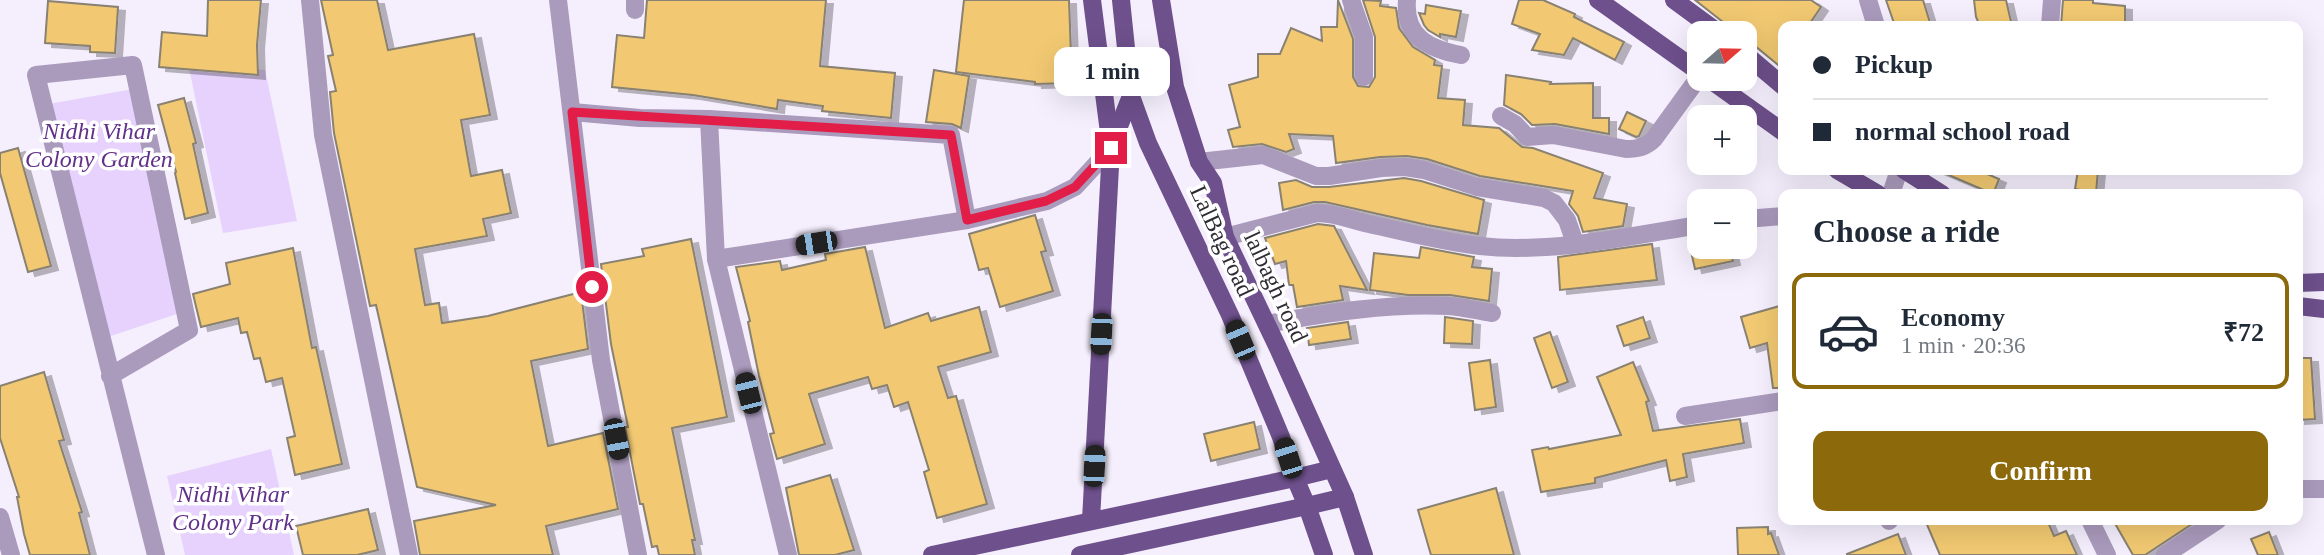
<!DOCTYPE html>
<html lang="en">
<head>
<meta charset="utf-8">
<style>
  body { margin:0; font-family:Georgia,serif; background:#f6f6f7; color:#1f2937; height:100vh; display:flex; flex-direction:column; font-size:26px; white-space:nowrap }
  * { box-sizing:border-box; margin:0 }
  p { font-size:23px; color:#747a83 }
  .icon { flex:none; width:38px; height:38px; fill:none; stroke:currentColor; stroke-width:2; stroke-linecap:round; stroke-linejoin:round }
  .map { position:relative; flex:1; overflow:hidden }
  .drawer { position:absolute; left:1778px; top:189px; width:525px; height:336px; display:flex; flex-direction:column; background:#fff; border-radius:14px; box-shadow:0 7px 28px #0002 }
  .drawer>* { flex:none }
  .top-card { position:absolute; left:1778px; top:21px; width:525px; height:154px; border-radius:14px; box-shadow:0 7px 28px #0002; display:grid; align-content:center; height:154px; padding:0 35px; background:#fff }
  .needle { width:46px; rotate:70deg }
  .fabs { position:absolute; left:1687px; top:21px; display:grid; gap:14px }
  .fabs a { display:grid; place-items:center; width:70px; height:70px; border-radius:14px; background:#fff; box-shadow:0 7px 28px #0002; font-size:35px }
  .end { position:absolute; width:32px; height:32px; margin:-16px; border:9px solid #e11d48; background:#fff; box-shadow:0 0 0 4px #fff }
  .from { border-radius:50% }
  .bubble { position:absolute; height:49px; border-radius:14px; background:#fff; box-shadow:0 7px 28px #0002; font-size:23px; font-weight:600; line-height:49px; text-align:center }
  .car { position:absolute; width:21px; height:42px; margin:-21px -10px; border-radius:9px; box-shadow:0 0 5px 2px #0007; background:linear-gradient(#222 24%,#8ab4d8 0 40%,#222 0 76%,#8ab4d8 0 86%,#222 0) }
  .top-card b { display:flex; align-items:center; gap:24px; height:66px; font-size:26px }
  .top-card b+b { border-top:2px solid #e0e1e3 }
  .top-card i { width:18px; height:18px; background:#1f2937 }
  ul { padding:0; list-style:none }
  li { display:flex; align-items:center; gap:21px; height:116px; margin:0 14px 10px; padding:0 21px; border:4px solid #e0e1e3; border-radius:14px }
  li div { flex:1 }
  li b { display:block; font-size:26px }
  li em { font-style:normal; font-weight:600 }
  li.current { border-color:#8c690a }
  li>.icon { width:63px; height:63px; stroke-width:1.5 }
  h2 { padding:0 35px; font-size:32px; line-height:84px }
  .cta { display:flex; gap:14px; margin-top:auto; padding:14px 35px }
  .cta a { flex:1; height:80px; border-radius:14px; background:#8c690a; color:#fff; font-size:28px; font-weight:600; line-height:80px; text-align:center }
  .map>svg:first-child { display:block }
  .green { fill:#e6d2fc }
  .building { fill:#f2c972; stroke:#898171; stroke-width:2; filter:url(#shadow) }
  .lines { fill:none; stroke-linecap:round; stroke-linejoin:round }
  .minor { stroke:#aa9abc; stroke-width:18 }
  .major { stroke:#6e508c; stroke-width:18 }
  .route { stroke:#e11d48; stroke-width:9 }
  .labels { text-anchor:middle; dominant-baseline:central; stroke-width:7; stroke-linejoin:round; paint-order:stroke }
  .park-label { font-size:24px; font-style:italic; fill:#61308a; stroke:#fff }
  .street-label { font-size:24px; fill:#2f2c33; stroke:#fff }
</style>
</head>
<body>
<div class="map">
<svg width="2324" height="555" viewBox="0 0 2324 555">
  <defs>
    <filter id="shadow"><feDropShadow dx="7" dy="4" stdDeviation="0" flood-color="#0004"/></filter>
  </defs>
  <rect width="100%" height="100%" fill="#f5effd"/>
  <g class="green">
    <polygon points="188,63 265,70 297,221 223,233"/>
    <polygon points="133,89 180,313 99,340 43,105"/>
    <polygon points="271,449 294,555 185,555 167,476"/>
  </g>
  <g class="building">
    <polygon points="208,0 261,0 257,45 258,75 159,67 162,32 207,36"/>
    <polygon points="321,0 377,0 388,50 474,34 490,115 461,120 471,176 502,170 511,213 483,219 487,236 415,249 425,305 439,303 442,323 488,316 581,292 588,349 531,361 548,446 603,433 618,509 546,526 553,555 420,555 414,521 496,505 417,487 376,305 370,306 334,133 330,92 336,91 328,56 333,55"/>
    <polygon points="647,0 826,0 820,66 895,73 891,118 822,111 823,106 778,100 777,109 693,95 612,87 617,35 644,38"/>
    <polygon points="964,0 1069,0 1072,83 1035,84 1035,82 956,72"/>
    <polygon points="1338,0 1353,39 1353,77 1358,86 1369,87 1375,77 1375,37 1363,0 1381,1 1380,6 1396,8 1399,28 1413,47 1435,60 1434,65 1442,66 1438,98 1465,100 1463,125 1499,128 1522,147 1533,148 1603,173 1594,198 1627,204 1623,226 1583,232 1578,216 1569,204 1573,191 1480,176 1427,159 1407,156 1380,157 1336,163 1333,136 1289,134 1294,149 1286,152 1262,144 1233,147 1228,130 1240,127 1229,85 1258,77 1258,54 1280,54 1291,28 1322,41 1321,27 1337,27"/>
    <polygon points="1519,0 1543,0 1575,14 1574,17 1624,42 1615,60 1573,38 1564,55 1532,50 1540,34 1512,24"/>
    <polygon points="1695,0 1811,0 1821,7 1808,26 1783,26 1783,69 1755,46 1745,43 1745,33 1737,33"/>
    <polygon points="1886,0 1923,0 1931,26 1895,26"/>
    <polygon points="1974,0 2006,0 2012,26 1980,26 1976,17"/>
    <polygon points="2063,0 2093,0 2093,3 2125,6 2125,26 2061,26"/>
    <polygon points="48,1 118,7 115,53 90,52 90,46 45,43"/>
    <polygon points="1426,5 1461,11 1456,37 1440,34 1440,37 1428,30 1424,25 1419,13 1425,14"/>
    <polygon points="934,70 969,76 961,128 952,124 926,122"/>
    <polygon points="1506,75 1551,82 1550,84 1593,83 1593,118 1609,118 1609,134 1555,124 1532,125 1521,114 1504,105"/>
    <polygon points="184,98 196,143 193,144 208,213 185,219 175,173 176,172 158,105"/>
    <polygon points="1627,112 1646,121 1639,136 1636,137 1619,129"/>
    <polygon points="18,148 51,266 28,272 0,173 0,153"/>
    <polygon points="1937,170 1978,170 1999,179 1993,194"/>
    <polygon points="2078,170 2098,170 2096,193 2075,189"/>
    <polygon points="1404,178 1421,181 1484,200 1478,234 1427,225 1325,202 1314,202 1283,210 1279,183 1296,180 1312,187 1329,187"/>
    <polygon points="1035,215 1046,251 1041,252 1053,291 1000,307 988,268 979,270 969,234"/>
    <polygon points="1318,224 1334,226 1367,290 1340,286 1343,300 1297,307 1293,285 1289,285 1286,261 1275,264 1265,238"/>
    <polygon points="691,239 727,417 672,428 695,540 692,540 695,555 659,555 657,546 652,547 643,504 640,504 625,427 628,427 611,344 601,264 644,256 642,249"/>
    <polygon points="1652,244 1657,280 1560,290 1558,257"/>
    <polygon points="865,247 885,328 928,313 931,321 979,307 991,352 938,367 948,398 956,396 987,504 937,518 924,472 929,470 908,402 894,407 887,385 872,389 868,377 809,394 825,444 777,459 770,434 774,433 759,376 748,322 750,321 736,267 780,261 782,270 826,260 825,254"/>
    <polygon points="1421,247 1474,257 1472,267 1492,269 1489,301 1450,295 1408,295 1370,290 1374,253 1419,258"/>
    <polygon points="1690,247 1730,247 1733,261 1695,269"/>
    <polygon points="293,248 312,348 316,347 342,464 295,475 287,438 295,436 282,378 266,382 260,358 254,359 247,332 241,333 238,318 201,327 193,294 230,284 226,263"/>
    <polygon points="1783,305 1783,388 1773,388 1767,343 1750,348 1741,317"/>
    <polygon points="1445,317 1473,321 1472,344 1444,343"/>
    <polygon points="1643,317 1650,338 1624,346 1617,326"/>
    <polygon points="1348,322 1351,339 1309,345 1307,328"/>
    <polygon points="1550,332 1568,382 1552,388 1534,338"/>
    <polygon points="2298,358 2311,358 2315,419 2298,420"/>
    <polygon points="1490,360 1496,407 1475,410 1469,363"/>
    <polygon points="1633,362 1649,401 1646,402 1653,431 1740,419 1744,443 1683,454 1687,477 1670,481 1666,460 1595,478 1595,483 1541,492 1532,450 1548,447 1549,449 1621,435 1597,377"/>
    <polygon points="44,372 64,440 59,441 82,512 79,513 90,555 30,555 24,534 17,497 19,497 0,438 0,386"/>
    <polygon points="1254,422 1260,449 1211,461 1204,434"/>
    <polygon points="830,475 854,550 835,555 799,555 786,488"/>
    <polygon points="1496,488 1514,555 1431,555 1418,510"/>
    <polygon points="368,509 378,550 357,555 303,555 296,526"/>
    <polygon points="1925,520 2047,520 2054,536 2066,531 2077,555 1940,555"/>
    <polygon points="2113,520 2198,520 2145,555 2133,555"/>
    <polygon points="1768,527 1768,534 1771,533 1779,555 1738,555 1737,528"/>
    <polygon points="2269,532 2278,555 2258,555 2251,539"/>
    <polygon points="1898,534 1906,555 1847,555 1847,554"/>
  </g>
  <g class="lines">
    <g class="minor">
      <polyline points="310,0 323,135 409,555"/>
      <polyline points="558,0 601,360 638,555"/>
      <polyline points="1351,0 1364,37 1364,77"/>
      <path d="M1407 0C1404 37 1429 49 1461 55"/>
      <polyline points="1868,0 1876,26"/>
      <polyline points="635,10 635,0"/>
      <polyline points="2050,26 2052,0"/>
      <polyline points="572,112 640,118 709,119 951,135 967,220"/>
      <path d="M1501 116 1515 124 1527 137 1553 135 1626 149C1638 149 1646 147 1654 139L1699 77"/>
      <polyline points="709,119 716,259 788,555"/>
      <polyline points="1199,162 1263,155 1316,176 1329,176 1381,168 1405,167 1424,170 1477,187 1544,198 1554,203 1567,220 1575,243"/>
      <polyline points="1891,194 1899,170"/>
      <polyline points="1745,219 1783,216"/>
      <path d="M1225 237 1317 213C1336 213 1351 220 1369 224 1406 232 1443 242 1480 246 1550 254 1630 236 1699 225"/>
      <polyline points="716,259 967,220 1047,201 1075,187 1111,148"/>
      <path d="M1267 324C1326 313 1388 303 1449 306 1463 307 1478 311 1492 313"/>
      <polyline points="110,376 189,330 133,65 36,75 156,555"/>
      <polyline points="1685,416 1783,401"/>
      <polyline points="2298,489 2324,489"/>
      <polyline points="0,517 11,555"/>
      <polyline points="2090,520 2107,555"/>
      <polyline points="1889,521 1890,520"/>
      <polyline points="2165,555 2218,520"/>
    </g>
    <g class="major">
      <polyline points="1161,0 1175,87 1199,162 1213,183 1225,237 1278,348 1345,497 1307,506 1295,478 1332,469"/>
      <polyline points="1598,0 1699,72"/>
      <polyline points="1674,0 1719,33"/>
      <polyline points="1745,54 1783,86"/>
      <polyline points="1709,79 1783,132"/>
      <polyline points="1112,144 1131,96"/>
      <polyline points="1837,170 1878,194"/>
      <polyline points="1904,170 1942,194"/>
      <polyline points="2298,283 2324,282"/>
      <polyline points="2298,306 2324,309"/>
      <polyline points="1345,497 1364,555"/>
      <polyline points="1091,520 1111,148 1092,0"/>
      <polyline points="932,555 1295,478 1281,437 1230,315 1148,143 1131,96 1121,0"/>
      <polyline points="1080,555 1307,506 1324,555"/>
    </g>
  </g>
  <g class="lines">
    <polyline class="route" points="592,287 572,112 951,135 967,220 1046,201 1075,187 1111,148"/>
  </g>
  <g class="labels">
    <g class="park-label">
      <text x="99" y="131">Nidhi Vihar<tspan x="99" dy="28">Colony Garden</tspan></text>
      <text x="233" y="494">Nidhi Vihar<tspan x="233" dy="28">Colony Park</tspan></text>
    </g>
    <g class="street-label">
      <text transform="translate(1222 241) rotate(65)">LalBag road</text>
      <text transform="translate(1276 287) rotate(65)">lalbagh road</text>
    </g>
  </g>
</svg>
<div class="fabs">
<a><svg class="needle" viewBox="-14 -14 28 28"><path d="M0-13l5 13h-10z" fill="#e53935"/><path d="M0 13l5-13h-10z" fill="#747a83"/></svg></a>
<a>+</a>
<a>−</a>
</div>
<i class="end from" style="left:592px;top:287px"></i>
<i class="end" style="left:1111px;top:148px"></i>
<div class="bubble" style="left:1054px;top:47px;width:116px">1 min</div>
<i class="car" style="left:816px;top:243px;rotate:261deg"></i>
<i class="car" style="left:1101px;top:334px;rotate:183deg"></i>
<i class="car" style="left:1240px;top:340px;rotate:337deg"></i>
<i class="car" style="left:748px;top:393px;rotate:346deg"></i>
<i class="car" style="left:616px;top:439px;rotate:169deg"></i>
<i class="car" style="left:1288px;top:458px;rotate:342deg"></i>
<i class="car" style="left:1094px;top:466px;rotate:3deg"></i>
<div class="top-card">
<b><i class="from"></i>Pickup</b>
<b><i></i>normal school road</b>
</div>
<section class="drawer">
<h2>Choose a ride</h2>
<ul>
<li class="current"><svg class="icon" aria-label="car" viewBox="0 0 24 24"><path d="M5 17H2v-5l4-1 3-4h7l3 4 3 1v5h-3M9 17h6M6 11h13"/><circle cx="7" cy="17" r="2"/><circle cx="17" cy="17" r="2"/></svg><div><b>Economy</b><p>1 min · 20:36</p></div><em>₹72</em></li>
</ul>
<div class="cta"><a>Confirm</a></div>
</section>
</div>
</body>
</html>
